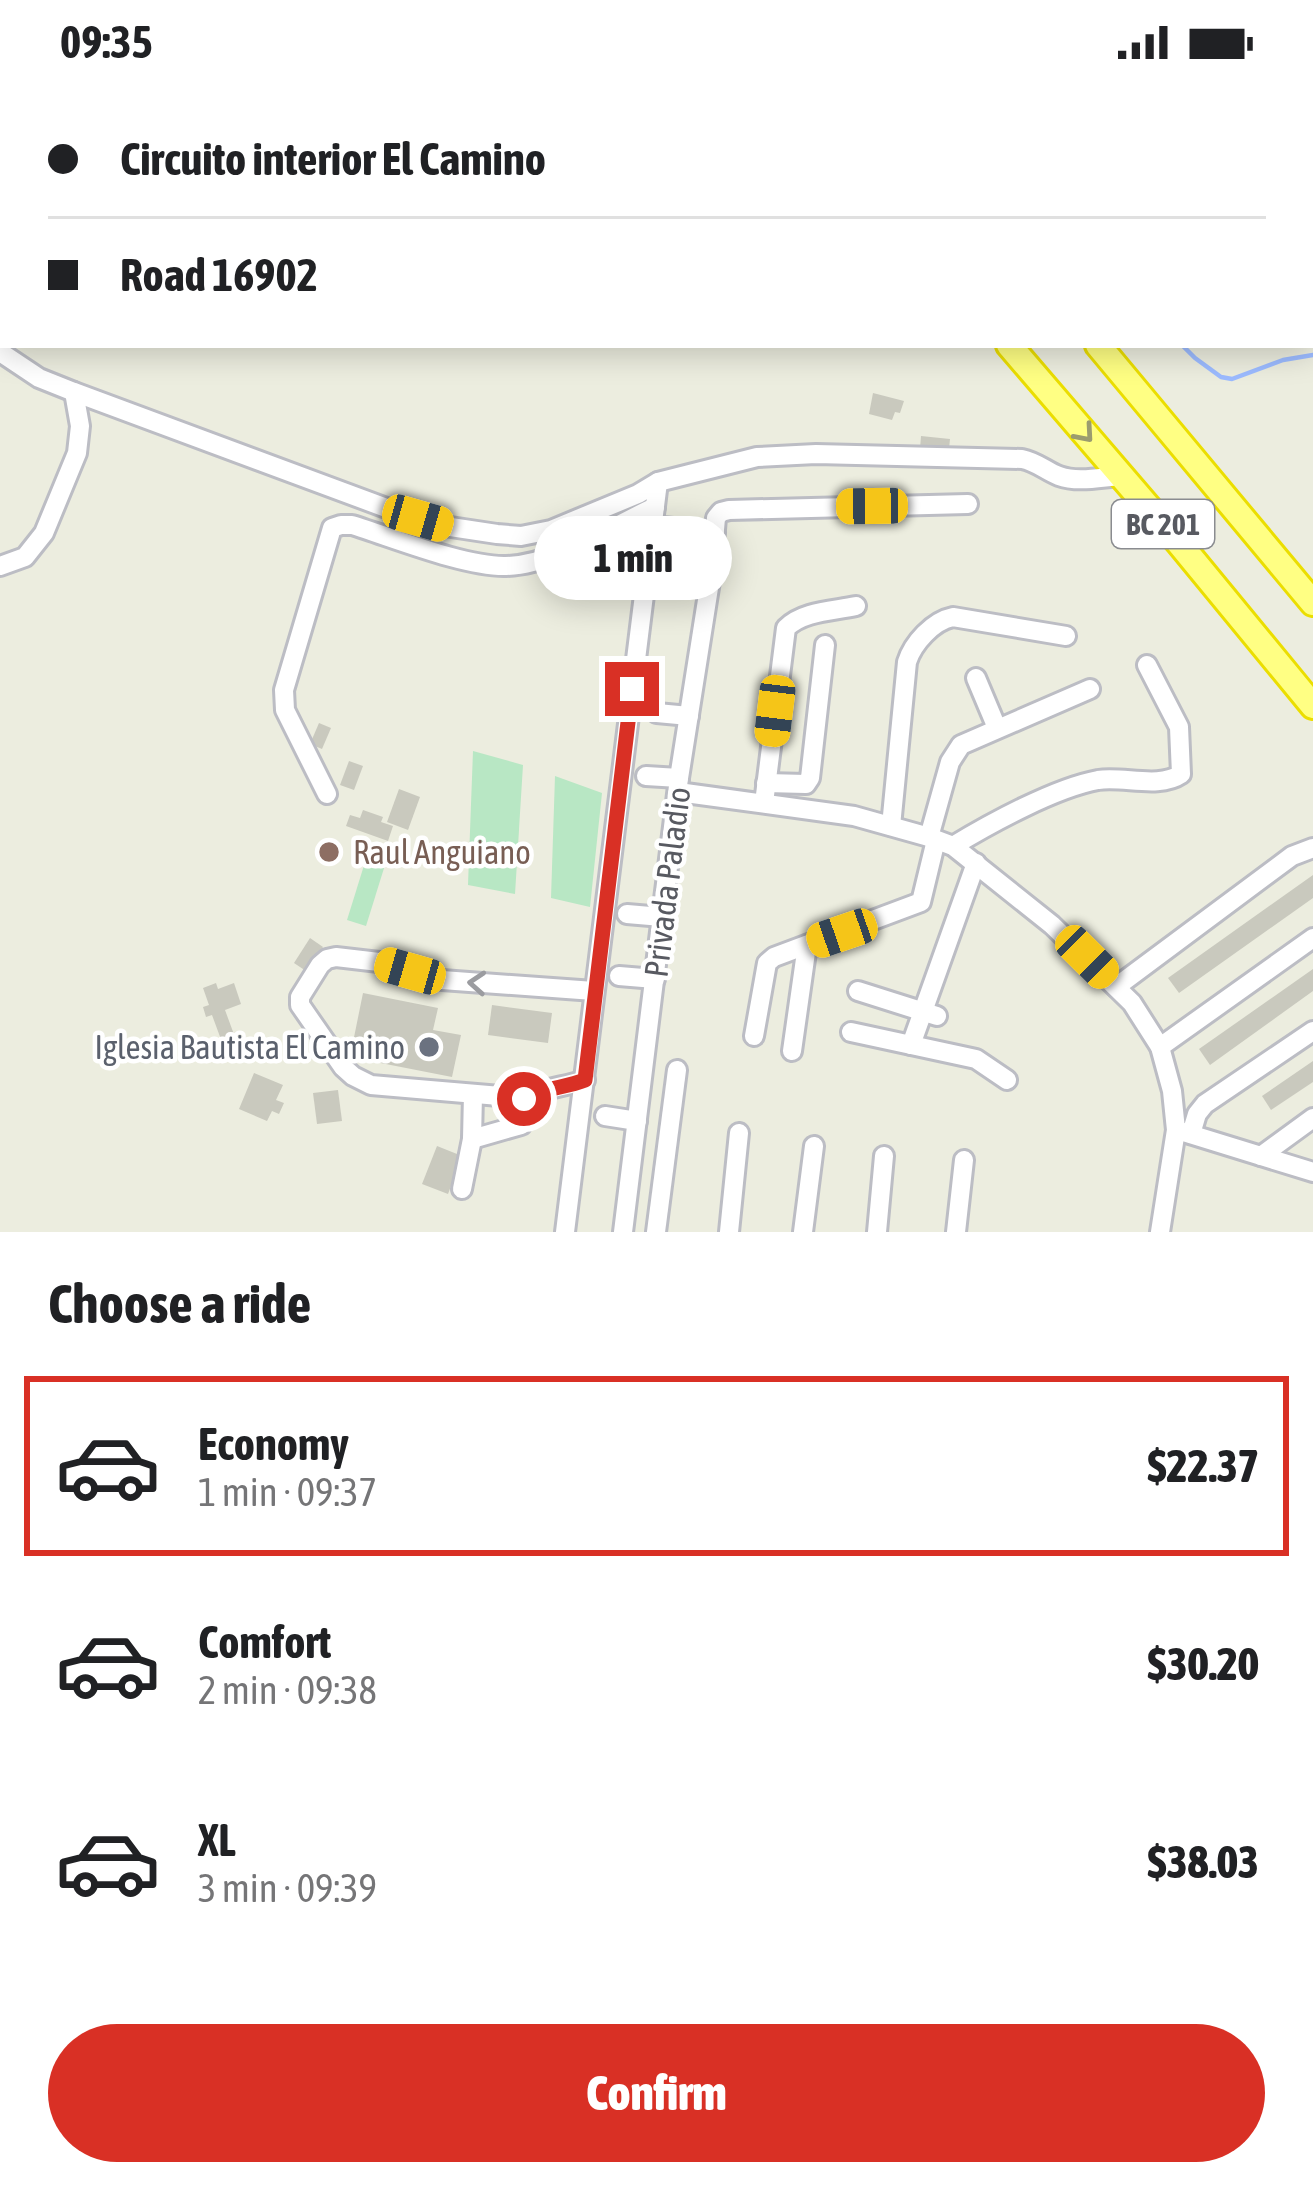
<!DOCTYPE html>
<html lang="en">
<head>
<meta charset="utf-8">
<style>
  body { margin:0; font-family:"Asap Condensed",sans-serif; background:#f2f2f2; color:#202124; height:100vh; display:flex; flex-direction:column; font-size:45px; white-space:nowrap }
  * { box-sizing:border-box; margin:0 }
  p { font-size:39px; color:#757577 }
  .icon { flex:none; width:66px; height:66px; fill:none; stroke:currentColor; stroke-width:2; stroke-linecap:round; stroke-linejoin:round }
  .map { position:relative; height:1148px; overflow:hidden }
  .drawer { display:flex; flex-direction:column; background:#fff; flex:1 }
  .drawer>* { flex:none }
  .top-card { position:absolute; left:0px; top:0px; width:1314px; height:264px; box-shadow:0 6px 30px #0003; display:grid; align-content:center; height:264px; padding:0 48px; background:#fff }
  .end { position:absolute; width:54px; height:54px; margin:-27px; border:15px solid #d93025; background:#fff; box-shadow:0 0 0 6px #fff }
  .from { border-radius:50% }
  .bubble { position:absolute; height:84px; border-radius:42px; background:#fff; box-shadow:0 6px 30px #0003; font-size:39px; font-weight:800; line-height:84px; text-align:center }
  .car { position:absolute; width:36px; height:72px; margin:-36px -18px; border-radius:15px; box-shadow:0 0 9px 3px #0007; background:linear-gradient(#f5c518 24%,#345 0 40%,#f5c518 0 76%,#345 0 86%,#f5c518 0) }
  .top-card b { display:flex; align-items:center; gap:42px; height:114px; font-size:45px }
  .top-card b+b { border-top:3px solid #e0e0e0 }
  .top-card i { width:30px; height:30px; background:#202124 }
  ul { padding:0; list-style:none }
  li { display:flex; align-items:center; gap:36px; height:180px; margin:0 24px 18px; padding:0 24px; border:6px solid transparent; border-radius:0px }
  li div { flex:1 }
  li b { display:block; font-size:45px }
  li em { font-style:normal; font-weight:800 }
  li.active { border-color:#d93025 }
  li>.icon { width:108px; height:108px; stroke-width:1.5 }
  h2 { padding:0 48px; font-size:54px; line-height:144px }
  .primary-button { display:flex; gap:24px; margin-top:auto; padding:24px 48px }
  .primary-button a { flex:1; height:138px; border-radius:72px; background:#d93025; color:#fff; font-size:48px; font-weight:800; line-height:138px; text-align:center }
  .status { display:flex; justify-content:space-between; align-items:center; height:84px; padding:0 60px; background:#fff; direction:ltr }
  .status svg { height:33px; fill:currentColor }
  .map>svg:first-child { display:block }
  .green { fill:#b8e7c4 }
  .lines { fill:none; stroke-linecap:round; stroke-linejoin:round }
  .stream { stroke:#9cbbff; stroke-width:4.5 }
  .building { fill:#c9c9be }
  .minor-casing { stroke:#bcbdc4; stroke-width:24 }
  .highway-casing { stroke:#ebde00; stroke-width:30 }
  .minor { stroke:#fff; stroke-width:18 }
  .highway { stroke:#ffff83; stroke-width:24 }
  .oneway { stroke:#9b9c6f }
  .oneway2 { stroke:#9b9ca0 }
  .route { stroke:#d93025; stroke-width:15 }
  .education-dot { fill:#8d6e63; stroke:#fff; stroke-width:4.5 }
  .worship-dot { fill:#6b7280; stroke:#fff; stroke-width:4.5 }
  .labels { text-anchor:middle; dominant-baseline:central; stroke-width:9; stroke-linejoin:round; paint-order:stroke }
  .shield { fill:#fff; stroke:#8a8c90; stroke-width:3 }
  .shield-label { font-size:30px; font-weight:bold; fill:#585a61 }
  .education-label { font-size:33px; fill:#785e54; stroke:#fff; text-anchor:start }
  .street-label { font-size:33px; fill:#585a61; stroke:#fff }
  .worship-label { font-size:33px; fill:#5b616d; stroke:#fff; text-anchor:end }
</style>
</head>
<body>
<div class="status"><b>09:35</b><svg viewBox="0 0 49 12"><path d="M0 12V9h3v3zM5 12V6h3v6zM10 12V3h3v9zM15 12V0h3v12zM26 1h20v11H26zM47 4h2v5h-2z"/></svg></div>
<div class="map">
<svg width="1313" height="1148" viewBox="0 0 1313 1148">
  <rect width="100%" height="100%" fill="#eceddf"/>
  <g class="green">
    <polygon points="473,667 523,681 515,810 468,801"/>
    <polygon points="555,692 602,709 590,823 551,814"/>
    <polygon points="366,775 385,781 366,842 347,836"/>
  </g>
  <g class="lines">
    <g class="stream">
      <polyline points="923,0 926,3"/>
      <polyline points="1182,261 1195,274 1221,293 1232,295 1283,276 1313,271"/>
    </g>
  </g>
  <g class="building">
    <polygon points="873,309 904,317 900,329 895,328 892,336 869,330"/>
    <polygon points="921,352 950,355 949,365 942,364 942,368 920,365"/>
    <polygon points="319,639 331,644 322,665 310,660"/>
    <polygon points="349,677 363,682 354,706 340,701"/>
    <polygon points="399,705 420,713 408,746 387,738"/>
    <polygon points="363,726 383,733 381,738 393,742 388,757 346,742 350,731 360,734"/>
    <polygon points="1313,791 1313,814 1179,909 1168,894"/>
    <polygon points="310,854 323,863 306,887 294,879"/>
    <polygon points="1313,885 1313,907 1210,981 1199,965"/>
    <polygon points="216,899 218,905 234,899 241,920 225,926 239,964 226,969 212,931 206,933 203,923 209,921 203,904"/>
    <polygon points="363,909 438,924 433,946 461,951 452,993 350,973"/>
    <polygon points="492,921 552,929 548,959 488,951"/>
    <polygon points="1313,977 1313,998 1271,1026 1262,1012"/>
    <polygon points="254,989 283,1001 276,1016 284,1019 279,1030 272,1027 267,1037 239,1025"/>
    <polygon points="338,1006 342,1037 317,1040 313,1009"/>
    <polygon points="437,1062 462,1072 448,1110 422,1100"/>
  </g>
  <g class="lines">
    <g class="minor-casing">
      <g id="minor">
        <polyline points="754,0 757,3"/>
        <polyline points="85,3 85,0"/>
        <path d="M0 268 39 294 74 308 389 425 444 442 497 450 521 452 551 446 638 410 658 398 757 373 816 370 1022 375C1037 378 1046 387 1059 392 1078 399 1102 393 1121 392"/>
        <polyline points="652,442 715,448"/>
        <polyline points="0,482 25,473 44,449 77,369 80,342 74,308"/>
        <polyline points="675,488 711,491"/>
        <polyline points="976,594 997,644"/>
        <polyline points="657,629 689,632"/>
        <polyline points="646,692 679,694"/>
        <polyline points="766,699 806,700 810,694 825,561"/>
        <polyline points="678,708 854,732 929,753 953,762 1052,841 1132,919 1160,963 1172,1007 1176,1046 1160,1148"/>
        <path d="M327 710 285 626 284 606 332 444 341 441H352C394 454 465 483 506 482 555 481 611 443 655 423"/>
        <path d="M764 719 786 544C803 527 833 527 856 522"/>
        <path d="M891 742 907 578C913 559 933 537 953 533L1066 552"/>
        <polyline points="929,753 950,678 961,661 1090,605"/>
        <path d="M953 762C991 739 1055 704 1098 696 1124 692 1159 705 1181 690L1179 643 1147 581"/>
        <polyline points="627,830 662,833"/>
        <polyline points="619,892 655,895"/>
        <polyline points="1116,903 1292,772 1313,764"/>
        <polyline points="858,907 937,932"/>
        <polyline points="851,948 976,975 1007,996"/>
        <polyline points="754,952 767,879 774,873 921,818 936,756"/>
        <polyline points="911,961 976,779"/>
        <polyline points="1160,963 1313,854"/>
        <polyline points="792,967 807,861"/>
        <path d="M585 996C565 1003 542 1004 523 1014L371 1001 353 992 343 983 300 921V913L320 881 327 875 336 873 379 878 442 896 594 907"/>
        <polyline points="605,1032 637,1037"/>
        <polyline points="1180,1047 1313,1088"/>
        <polyline points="1191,1050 1197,1030 1205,1020 1313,947"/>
        <polyline points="472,1055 521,1041 523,1014"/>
        <polyline points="1261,1072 1313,1034"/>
        <polyline points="462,1105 472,1055 473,1010"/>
        <polyline points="565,1148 658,398"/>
        <polyline points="623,1148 679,694 711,491 716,434 721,428 729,426 968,420"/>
        <polyline points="656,1148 677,986"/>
        <polyline points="729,1148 739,1049"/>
        <polyline points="803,1148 814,1062"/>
        <polyline points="877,1148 884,1072"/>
        <polyline points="956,1148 964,1076"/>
      </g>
    </g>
    <g class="highway-casing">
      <g id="highway">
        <polyline points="785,0 787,3"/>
        <polyline points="874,0 876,3"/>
        <polyline points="1009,261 1179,459 1313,622"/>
        <polyline points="1098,261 1313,519"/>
      </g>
    </g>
    <use href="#minor" class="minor"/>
    <use href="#highway" class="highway"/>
  </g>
  <defs><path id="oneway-chevron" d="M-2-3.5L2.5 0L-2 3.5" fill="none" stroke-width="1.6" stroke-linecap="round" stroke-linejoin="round" transform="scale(3)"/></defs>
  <use class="oneway" href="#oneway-chevron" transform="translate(1085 350) rotate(49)"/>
  <use class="oneway2" href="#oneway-chevron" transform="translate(477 899) rotate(-176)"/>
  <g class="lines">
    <path class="route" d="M524 1015C542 1004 565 1004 585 996L632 605"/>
  </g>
  <circle class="education-dot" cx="329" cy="768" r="12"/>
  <circle class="worship-dot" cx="429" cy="963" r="12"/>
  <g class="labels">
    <rect class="shield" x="1112" y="416" width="102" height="48" rx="9"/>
    <g class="shield-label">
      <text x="1163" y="440">BC 201</text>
    </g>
    <g class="education-label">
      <text x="353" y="768">Raul Anguiano</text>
    </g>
    <g class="street-label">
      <text transform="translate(667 798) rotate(-83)">Privada Paladio</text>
    </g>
    <g class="worship-label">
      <text x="405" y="963">Iglesia Bautista El Camino</text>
    </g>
  </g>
</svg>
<i class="end from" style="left:524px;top:1015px"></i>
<i class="end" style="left:632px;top:605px"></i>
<div class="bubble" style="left:534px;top:432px;width:198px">1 min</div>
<i class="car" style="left:872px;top:422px;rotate:269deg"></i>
<i class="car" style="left:418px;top:434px;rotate:106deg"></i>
<i class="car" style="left:775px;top:627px;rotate:187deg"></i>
<i class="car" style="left:842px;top:849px;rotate:251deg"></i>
<i class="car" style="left:1087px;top:873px;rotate:135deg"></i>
<i class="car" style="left:410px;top:887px;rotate:286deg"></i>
<div class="top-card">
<b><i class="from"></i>Circuito interior El Camino</b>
<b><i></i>Road 16902</b>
</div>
</div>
<section class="drawer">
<h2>Choose a ride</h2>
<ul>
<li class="active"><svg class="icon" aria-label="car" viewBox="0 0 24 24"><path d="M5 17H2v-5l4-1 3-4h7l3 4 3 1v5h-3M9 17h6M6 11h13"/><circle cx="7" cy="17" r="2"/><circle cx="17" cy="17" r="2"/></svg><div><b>Economy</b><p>1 min · 09:37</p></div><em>$22.37</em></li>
<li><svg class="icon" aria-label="car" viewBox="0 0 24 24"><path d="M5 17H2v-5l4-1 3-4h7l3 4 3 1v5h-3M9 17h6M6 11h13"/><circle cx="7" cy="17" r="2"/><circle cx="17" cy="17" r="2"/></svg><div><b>Comfort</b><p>2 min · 09:38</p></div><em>$30.20</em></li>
<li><svg class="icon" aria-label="car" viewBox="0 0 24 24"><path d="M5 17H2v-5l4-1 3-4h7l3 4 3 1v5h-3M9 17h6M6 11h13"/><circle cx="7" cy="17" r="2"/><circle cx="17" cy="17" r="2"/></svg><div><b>XL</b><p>3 min · 09:39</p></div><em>$38.03</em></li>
</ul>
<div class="primary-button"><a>Confirm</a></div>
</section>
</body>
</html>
